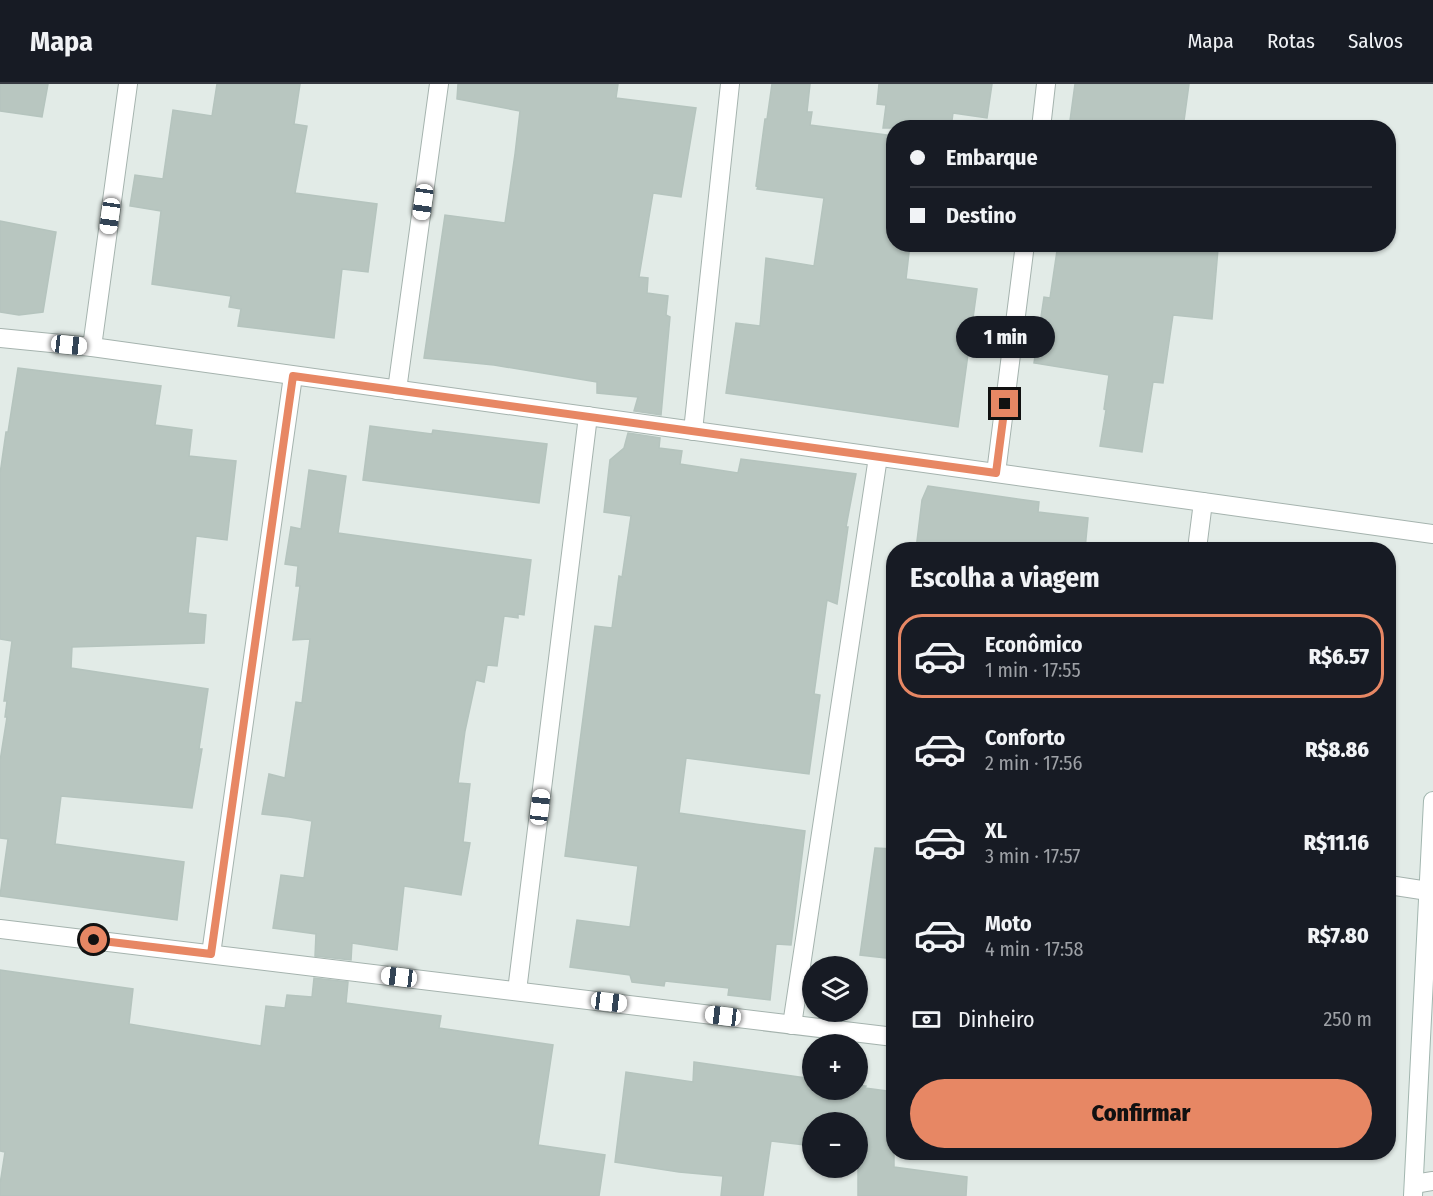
<!DOCTYPE html>
<html lang="pt">
<head>
<meta charset="utf-8">
<style>
  body { margin:0; font-family:"Fira Sans Condensed",sans-serif; background:#20242c; color:#f1f3f6; height:100vh; display:flex; flex-direction:column; font-size:22px; white-space:nowrap }
  * { box-sizing:border-box; margin:0 }
  p { font-size:20px; color:#9ea1a6 }
  .icon { flex:none; width:33px; height:33px; fill:none; stroke:currentColor; stroke-width:2; stroke-linecap:round; stroke-linejoin:round }
  .map { position:relative; flex:1; overflow:hidden }
  .panel { position:absolute; left:886px; top:458px; width:510px; height:618px; display:flex; flex-direction:column; background:#171b24; border-radius:24px; box-shadow:0 2px 4px #0004 }
  .panel>* { flex:none }
  .hud { position:absolute; left:886px; top:36px; width:510px; height:132px; border-radius:24px; box-shadow:0 2px 4px #0004; display:grid; align-content:center; height:132px; padding:0 24px; background:#171b24 }
  .buttons { position:absolute; left:802px; top:872px; display:grid; gap:12px }
  .buttons a { display:grid; place-items:center; width:66px; height:66px; border-radius:50%; background:#171b24; box-shadow:0 2px 4px #0004; font-size:30px }
  .end { position:absolute; width:27px; height:27px; margin:-14px; border:8px solid #e78764; background:#111; box-shadow:0 0 0 3px #111 }
  .from { border-radius:50% }
  .bubble { position:absolute; height:42px; border-radius:21px; background:#171b24; box-shadow:0 2px 4px #0004; font-size:20px; font-weight:800; line-height:42px; text-align:center }
  .car { position:absolute; width:18px; height:36px; margin:-18px -9px; border-radius:8px; box-shadow:0 0 4px 2px #0007; background:linear-gradient(#fff 24%,#345 0 40%,#fff 0 76%,#345 0 86%,#fff 0) }
  .hud b { display:flex; align-items:center; gap:21px; height:57px; font-size:22px }
  .hud b+b { border-top:2px solid #363941 }
  .hud i { width:15px; height:15px; background:#f1f3f6 }
  ul { padding:0; list-style:none }
  li { display:flex; align-items:center; gap:18px; height:84px; margin:0 12px 9px; padding:0 12px; border:3px solid transparent; border-radius:24px }
  li div { flex:1 }
  li b { display:block; font-size:22px }
  li em { font-style:normal; font-weight:800 }
  li.selected { border-color:#e78764 }
  li>.icon { width:54px; height:54px; stroke-width:1.5 }
  h2 { padding:0 24px; font-size:27px; line-height:72px }
  .pay { display:flex; align-items:center; gap:15px; height:66px; padding:0 24px; font-size:22px }
  .pay p { margin-inline-start:auto }
  .button { display:flex; gap:12px; margin-top:auto; padding:12px 24px }
  .button a { flex:1; height:69px; border-radius:36px; background:#e78764; color:#111; font-size:24px; font-weight:800; line-height:69px; text-align:center }
  header { display:flex; align-items:center; gap:36px; box-sizing:border-box; height:84px; padding:0 30px; background:#171b24; border-bottom:2px solid #363941 }
  header strong { font-size:28px }
  nav { display:flex; gap:33px; margin-inline-start:auto; font-size:21px }
  .map>svg:first-child { display:block }
  .building { fill:#b8c6c0; stroke:#b5c4be; stroke-width:1.5 }
  .lines { fill:none; stroke-linecap:round; stroke-linejoin:round }
  .street-casing { stroke:#a5b3ae; stroke-width:20 }
  .secondary-casing { stroke:#a2b6af; stroke-width:20 }
  .street { stroke:#fff; stroke-width:18 }
  .secondary { stroke:#fff; stroke-width:18 }
  .route { stroke:#e78764; stroke-width:8 }
</style>
</head>
<body>
<header>
<strong>Mapa</strong>
<nav><a>Mapa</a><a>Rotas</a><a>Salvos</a></nav>
</header>
<div class="map">
<svg width="1433" height="1112" viewBox="0 0 1433 1112">
  <rect width="100%" height="100%" fill="#e2ebe7"/>
  <g class="building">
    <polygon points="0,0 48,0 42,33 0,27"/>
    <polygon points="217,0 300,0 294,40 307,42 295,109 377,120 368,188 342,185 334,254 238,242 241,225 229,223 231,212 152,200 161,127 130,122 135,91 163,95 173,26 212,32"/>
    <polygon points="458,0 618,0 616,14 696,24 681,113 653,109 639,193 648,194 647,209 668,212 666,231 670,233 661,331 634,327 638,313 597,309 597,298 494,281 424,274 445,131 505,139 515,70 520,27 457,15"/>
    <polygon points="772,0 810,0 807,28 812,28 810,41 894,52 894,160 910,160 906,195 977,205 958,343 726,309 736,239 760,242 766,174 814,182 824,114 757,105 758,103 756,102 765,35 767,35"/>
    <polygon points="879,0 992,0 987,34 953,29 951,44 883,44 886,21 877,20"/>
    <polygon points="1075,0 1189,0 1183,44 1069,44"/>
    <polygon points="0,137 56,148 43,228 19,231 0,228"/>
    <polygon points="1058,160 1188,160 1218,165 1212,235 1173,231 1163,299 1153,298 1142,368 1100,362 1106,326 1104,325 1109,291 1034,279 1044,213 1050,214"/>
    <polygon points="18,284 161,302 155,341 192,346 189,372 236,377 227,456 196,452 188,529 206,531 204,559 72,563 71,584 208,605 199,665 202,665 192,724 61,712 55,760 184,778 177,836 0,812 8,755 0,754 0,677 7,633 5,633 7,617 4,617 12,557 0,555 0,390 6,348 8,348"/>
    <polygon points="370,342 432,350 433,346 547,360 539,419 363,396"/>
    <polygon points="628,349 660,354 659,364 682,367 680,380 738,389 741,375 856,390 846,443 848,443 837,520 827,516 814,610 820,611 809,690 686,674 679,729 805,747 791,861 776,860 770,916 728,911 729,904 665,897 664,902 632,898 630,891 570,883 577,836 630,843 638,782 565,772 595,542 612,544 619,492 622,493 631,432 604,428 610,376 624,364"/>
    <polygon points="309,386 346,392 338,449 531,476 524,531 518,530 518,534 504,532 497,582 487,581 484,598 476,596 465,647 458,699 470,700 463,758 470,759 461,811 404,802 397,866 352,859 351,876 315,872 316,850 273,844 281,791 304,794 312,737 289,733 262,730 269,690 285,694 296,618 302,619 310,555 293,556 300,502 296,502 298,482 285,480 291,443 301,445"/>
    <polygon points="928,402 1039,418 1038,428 1088,434 1085,465 916,465 922,416"/>
    <polygon points="875,764 894,765 894,875 860,871"/>
    <polygon points="0,886 133,905 129,940 261,962 266,922 285,924 287,911 312,913 314,894 348,898 346,919 441,932 439,944 553,961 538,1061 605,1071 599,1112 0,1112 0,1100 5,1068 0,1067"/>
    <polygon points="694,978 813,995 813,1005 858,1005 858,1001 866,1002 865,1004 894,1008 894,1083 967,1093 966,1112 858,1112 858,1038 813,1038 813,1062 771,1057 763,1112 721,1112 723,1092 679,1088 615,1078 626,988 693,998"/>
  </g>
  <g class="lines">
    <g class="street-casing">
      <g id="street">
        <polyline points="1041,44 1046,0"/>
        <polyline points="0,254 92,263 1433,450"/>
        <polyline points="92,263 128,0"/>
        <polyline points="397,306 439,0"/>
        <polyline points="693,347 730,0"/>
        <polyline points="996,389 1025,160"/>
        <polyline points="1197,465 1203,418"/>
        <polyline points="1389,801 1428,807"/>
        <polyline points="0,845 894,953"/>
        <polyline points="211,870 293,292"/>
        <polyline points="517,907 588,332"/>
        <polyline points="792,941 878,373"/>
        <polyline points="1414,1100 1433,1097"/>
      </g>
    </g>
    <g class="secondary-casing">
      <polyline id="secondary" points="1413,1112 1433,717"/>
    </g>
    <use href="#street" class="street"/>
    <use href="#secondary" class="secondary"/>
  </g>
  <g class="lines">
    <polyline class="route" points="94,856 211,870 293,292 996,389 1005,320"/>
  </g>
</svg>
<div class="buttons">
<a><svg class="icon" aria-label="layers" viewBox="0 0 24 24"><path d="M12 4l9 5-9 5-9-5zM3 14l9 5 9-5"/></svg></a>
<a>+</a>
<a>−</a>
</div>
<i class="end from" style="left:94px;top:856px"></i>
<i class="end" style="left:1005px;top:320px"></i>
<div class="bubble" style="left:956px;top:232px;width:99px">1 min</div>
<i class="car" style="left:423px;top:118px;rotate:188deg"></i>
<i class="car" style="left:110px;top:132px;rotate:188deg"></i>
<i class="car" style="left:69px;top:261px;rotate:96deg"></i>
<i class="car" style="left:540px;top:723px;rotate:7deg"></i>
<i class="car" style="left:399px;top:893px;rotate:277deg"></i>
<i class="car" style="left:609px;top:918px;rotate:97deg"></i>
<i class="car" style="left:723px;top:932px;rotate:277deg"></i>
<div class="hud">
<b><i class="from"></i>Embarque</b>
<b><i></i>Destino</b>
</div>
<section class="panel">
<h2>Escolha a viagem</h2>
<ul>
<li class="selected"><svg class="icon" aria-label="car" viewBox="0 0 24 24"><path d="M5 17H2v-5l4-1 3-4h7l3 4 3 1v5h-3M9 17h6M6 11h13"/><circle cx="7" cy="17" r="2"/><circle cx="17" cy="17" r="2"/></svg><div><b>Econômico</b><p>1 min · 17:55</p></div><em>R$6.57</em></li>
<li><svg class="icon" aria-label="car" viewBox="0 0 24 24"><path d="M5 17H2v-5l4-1 3-4h7l3 4 3 1v5h-3M9 17h6M6 11h13"/><circle cx="7" cy="17" r="2"/><circle cx="17" cy="17" r="2"/></svg><div><b>Conforto</b><p>2 min · 17:56</p></div><em>R$8.86</em></li>
<li><svg class="icon" aria-label="car" viewBox="0 0 24 24"><path d="M5 17H2v-5l4-1 3-4h7l3 4 3 1v5h-3M9 17h6M6 11h13"/><circle cx="7" cy="17" r="2"/><circle cx="17" cy="17" r="2"/></svg><div><b>XL</b><p>3 min · 17:57</p></div><em>R$11.16</em></li>
<li><svg class="icon" aria-label="car" viewBox="0 0 24 24"><path d="M5 17H2v-5l4-1 3-4h7l3 4 3 1v5h-3M9 17h6M6 11h13"/><circle cx="7" cy="17" r="2"/><circle cx="17" cy="17" r="2"/></svg><div><b>Moto</b><p>4 min · 17:58</p></div><em>R$7.80</em></li>
</ul>
<div class="pay"><svg class="icon" aria-label="cash" viewBox="0 0 24 24"><path d="M3 7h18v10H3z"/><circle cx="12" cy="12" r="2"/></svg>Dinheiro<p>250 m</p></div>
<div class="button"><a>Confirmar</a></div>
</section>
</div>
</body>
</html>
